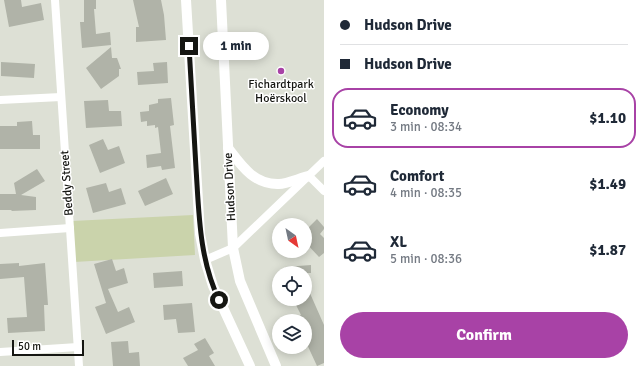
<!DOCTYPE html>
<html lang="en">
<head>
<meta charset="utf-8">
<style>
  body { margin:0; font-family:Signika,sans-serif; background:#f6f6f7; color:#1f2937; height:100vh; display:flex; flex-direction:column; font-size:15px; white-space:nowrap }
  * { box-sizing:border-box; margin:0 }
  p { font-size:13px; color:#747a83 }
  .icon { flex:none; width:22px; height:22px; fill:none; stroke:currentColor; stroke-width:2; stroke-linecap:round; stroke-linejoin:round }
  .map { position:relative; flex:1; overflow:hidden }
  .panel { display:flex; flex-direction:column; background:#fff; width:320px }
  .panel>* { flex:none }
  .top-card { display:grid; align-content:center; height:88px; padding:0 16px; background:#fff }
  .needle { width:26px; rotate:147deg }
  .buttons { position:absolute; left:272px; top:218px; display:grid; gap:8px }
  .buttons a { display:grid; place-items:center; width:40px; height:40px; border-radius:50%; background:#fff; box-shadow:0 2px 10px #0003; font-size:20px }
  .scale { position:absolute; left:12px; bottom:10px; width:72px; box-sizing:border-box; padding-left:4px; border:2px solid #151612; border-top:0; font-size:11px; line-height:14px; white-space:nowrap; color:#151612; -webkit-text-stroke:3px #fff; paint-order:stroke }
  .end { position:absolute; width:18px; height:18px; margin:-9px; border:5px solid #151612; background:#fff; box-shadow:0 0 0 2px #fff }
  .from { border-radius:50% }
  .bubble { position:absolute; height:28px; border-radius:14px; background:#fff; box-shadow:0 2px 10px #0003; font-size:13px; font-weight:700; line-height:28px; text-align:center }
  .top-card b { display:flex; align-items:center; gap:14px; height:38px; font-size:15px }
  .top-card b+b { border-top:1px solid #e0e1e3 }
  .top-card i { width:10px; height:10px; background:#1f2937 }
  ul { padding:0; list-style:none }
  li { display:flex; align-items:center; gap:12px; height:60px; margin:0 8px 6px; padding:0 8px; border:2px solid transparent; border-radius:16px }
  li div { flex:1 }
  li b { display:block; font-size:15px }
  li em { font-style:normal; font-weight:700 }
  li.current { border-color:#a842a6 }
  li>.icon { width:36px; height:36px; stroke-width:1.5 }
  .button { display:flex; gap:8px; margin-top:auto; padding:8px 16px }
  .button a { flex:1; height:46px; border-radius:24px; background:#a842a6; color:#fff; font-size:16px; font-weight:700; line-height:46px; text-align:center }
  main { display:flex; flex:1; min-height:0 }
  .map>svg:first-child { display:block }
  .green { fill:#cad3ab }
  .building { fill:#b0b3a8 }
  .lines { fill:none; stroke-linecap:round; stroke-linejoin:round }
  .minor { stroke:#fff; stroke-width:8 }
  .tertiary { stroke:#fff; stroke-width:10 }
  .route { stroke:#151612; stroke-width:5 }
  .poi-dot { fill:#a842a6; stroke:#fff; stroke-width:1.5 }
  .labels { text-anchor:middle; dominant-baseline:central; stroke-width:3; stroke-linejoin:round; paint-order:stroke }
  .poi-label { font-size:12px; fill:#151612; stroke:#fff }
  .street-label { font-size:12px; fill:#151612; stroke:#fff }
</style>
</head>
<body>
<main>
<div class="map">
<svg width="324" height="366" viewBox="0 0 324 366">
  <rect width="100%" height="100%" fill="#dde0d5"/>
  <polygon class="green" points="193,215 195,255 74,262 72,221"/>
  <g class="building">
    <polygon points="4,0 21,0 22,7 41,3 44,20 9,27"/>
    <polygon points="84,0 96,0 96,9 94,9 96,34 110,32 111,45 82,48 80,22 84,22"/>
    <polygon points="133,0 161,0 164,15 166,40 136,42 136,27 139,27"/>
    <polygon points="111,47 112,58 117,58 121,69 119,69 119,76 101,89 86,68"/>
    <polygon points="1,62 35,64 34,78 1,76"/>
    <polygon points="167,62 168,83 138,85 137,72 154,71 153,63"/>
    <polygon points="171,98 174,125 170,126 175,168 162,170 161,166 147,168 146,155 161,153 158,127 155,128 155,125 147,126 147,121 141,122 140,112 149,111 149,105 158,103 158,99"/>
    <polygon points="108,100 109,111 121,111 122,126 86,128 84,101"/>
    <polygon points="32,121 33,135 40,135 40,149 0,149 0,126 17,126 17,122"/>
    <polygon points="103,139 108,150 119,146 125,163 100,173 89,145"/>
    <polygon points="37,169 45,181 21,195 36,197 36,210 11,211 12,210 0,210 0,194 16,194 14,183"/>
    <polygon points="166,178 173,194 145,206 138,191"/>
    <polygon points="106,183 109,192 121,188 126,204 93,213 86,188"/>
    <polygon points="317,219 324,227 324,229 320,234 324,238 324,253 319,257 305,242 305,231"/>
    <polygon points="112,259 116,271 124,268 128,283 108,289 118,312 129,307 135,322 106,334 95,307 106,303 94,264"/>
    <polygon points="19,263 19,266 45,263 48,305 44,305 45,331 8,333 7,318 27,317 24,277 0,279 0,264"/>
    <polygon points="311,265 311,273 286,273 285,267"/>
    <polygon points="182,271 183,286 154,288 153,273"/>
    <polygon points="305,282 324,325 324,363 317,366 305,340 305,321 289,321 301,315 293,299 305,299"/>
    <polygon points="192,303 195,332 178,333 176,319 164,320 163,305"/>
    <polygon points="205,338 214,353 209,356 215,366 188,366 183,358 198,350 194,344"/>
    <polygon points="128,341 129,353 139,352 140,366 113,366 111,342"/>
  </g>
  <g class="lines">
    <g class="minor">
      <polyline points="55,0 79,366"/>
      <polyline points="0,100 61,97"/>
      <polyline points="309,176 324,191"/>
      <polyline points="0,233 70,228"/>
      <polyline points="205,260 233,248 324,161"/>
      <polyline points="0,352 78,347"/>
    </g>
    <g class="tertiary">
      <polyline points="186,0 200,234 205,260 213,286 250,366"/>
      <polyline points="221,0 233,248 240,281 276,366"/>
      <path d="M228 148C241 165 254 185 279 184 287 184 300 178 309 176"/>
    </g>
  </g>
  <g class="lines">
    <path class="route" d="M189 46C191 87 194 127 196 168 199 213 199 258 219 300"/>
  </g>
  <circle class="poi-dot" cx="281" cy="71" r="4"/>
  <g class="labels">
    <g class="poi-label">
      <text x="281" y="84">Fichardtpark<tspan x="281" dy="14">Hoërskool</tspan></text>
    </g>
    <g class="street-label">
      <text transform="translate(67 183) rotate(-94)">Beddy Street</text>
      <text transform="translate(230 187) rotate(-93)">Hudson Drive</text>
    </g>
  </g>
</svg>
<div class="buttons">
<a><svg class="needle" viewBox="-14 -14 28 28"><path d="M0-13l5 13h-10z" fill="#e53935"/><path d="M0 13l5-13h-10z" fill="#747a83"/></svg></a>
<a><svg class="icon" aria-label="locate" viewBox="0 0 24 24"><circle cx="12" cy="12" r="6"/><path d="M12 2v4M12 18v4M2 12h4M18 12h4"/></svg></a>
<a><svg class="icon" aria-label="layers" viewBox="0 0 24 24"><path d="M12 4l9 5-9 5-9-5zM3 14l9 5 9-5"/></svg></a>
</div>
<div class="scale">50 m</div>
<i class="end from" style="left:219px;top:300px"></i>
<i class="end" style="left:189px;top:46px"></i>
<div class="bubble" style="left:203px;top:32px;width:66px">1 min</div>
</div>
<section class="panel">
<div class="top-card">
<b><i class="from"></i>Hudson Drive</b>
<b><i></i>Hudson Drive</b>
</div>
<ul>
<li class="current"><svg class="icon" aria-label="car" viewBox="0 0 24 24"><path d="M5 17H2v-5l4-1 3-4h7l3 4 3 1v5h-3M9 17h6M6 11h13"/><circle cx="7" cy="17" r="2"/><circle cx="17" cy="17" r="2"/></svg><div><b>Economy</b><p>3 min · 08:34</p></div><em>$1.10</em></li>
<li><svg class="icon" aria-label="car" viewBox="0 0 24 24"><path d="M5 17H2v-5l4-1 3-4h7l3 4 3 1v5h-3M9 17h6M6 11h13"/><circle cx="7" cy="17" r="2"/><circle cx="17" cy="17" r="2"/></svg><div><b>Comfort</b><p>4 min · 08:35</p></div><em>$1.49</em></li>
<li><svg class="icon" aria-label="car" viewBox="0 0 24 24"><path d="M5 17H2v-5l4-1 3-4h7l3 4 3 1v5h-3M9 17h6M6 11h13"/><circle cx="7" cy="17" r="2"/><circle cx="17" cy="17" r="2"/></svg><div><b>XL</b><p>5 min · 08:36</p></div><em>$1.87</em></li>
</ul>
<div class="button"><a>Confirm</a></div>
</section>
</main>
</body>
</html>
